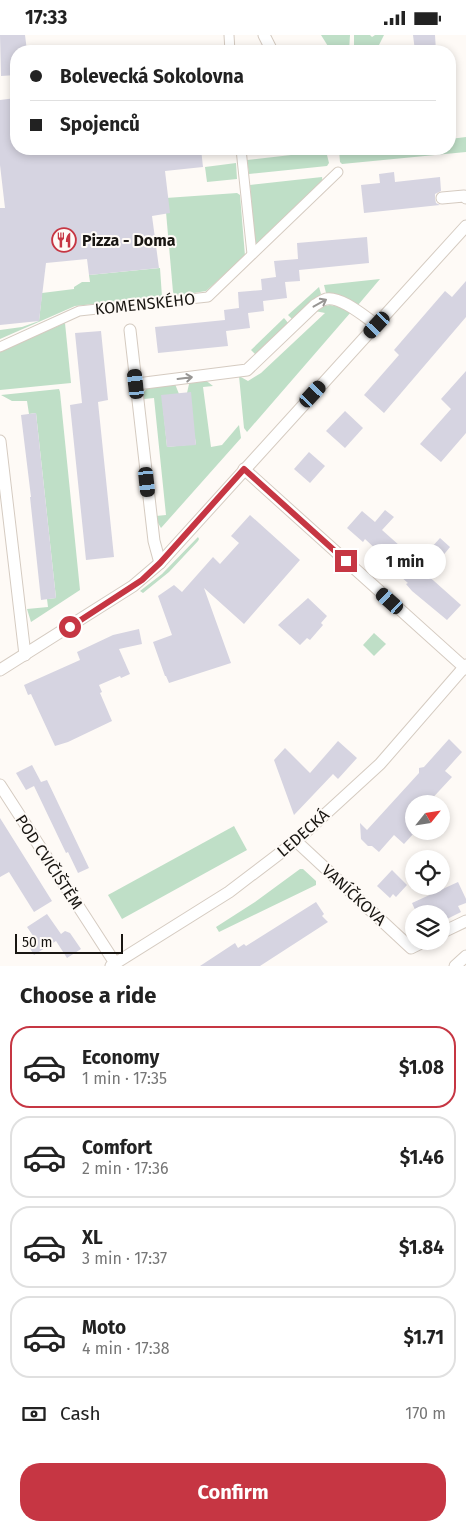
<!DOCTYPE html>
<html lang="en">
<head>
<meta charset="utf-8">
<style>
  body { margin:0; font-family:"Fira Sans",sans-serif; background:#f2f2f2; color:#222; height:100vh; display:flex; flex-direction:column; font-size:19px; white-space:nowrap }
  * { box-sizing:border-box; margin:0 }
  p { font-size:16px; color:#767676 }
  .icon { flex:none; width:28px; height:28px; fill:none; stroke:currentColor; stroke-width:2; stroke-linecap:round; stroke-linejoin:round }
  .map { position:relative; height:931px; overflow:hidden }
  .details { display:flex; flex-direction:column; background:#fff; flex:1 }
  .details>* { flex:none }
  .guide { position:absolute; left:10px; top:10px; width:446px; height:110px; border-radius:20px; box-shadow:0 2px 8px #0003; display:grid; align-content:center; height:110px; padding:0 20px; background:#fff }
  .needle { width:32px; rotate:60deg }
  .fabs { position:absolute; left:405px; top:760px; display:grid; gap:10px }
  .fabs a { display:grid; place-items:center; width:45px; height:45px; border-radius:50%; background:#fff; box-shadow:0 2px 8px #0003; font-size:25px }
  .scale { position:absolute; left:15px; bottom:12px; width:108px; box-sizing:border-box; padding-left:5px; border:2px solid #191612; border-top:0; font-size:14px; line-height:18px; white-space:nowrap; color:#191612; -webkit-text-stroke:4px #fefaf6; paint-order:stroke }
  .end { position:absolute; width:22px; height:22px; margin:-11px; border:6px solid #c63643; background:#fff; box-shadow:0 0 0 2px #fff }
  .from { border-radius:50% }
  .bubble { position:absolute; height:35px; border-radius:18px; background:#fff; box-shadow:0 2px 8px #0003; font-size:16px; font-weight:700; line-height:35px; text-align:center }
  .car { position:absolute; width:15px; height:30px; margin:-15px -8px; border-radius:6px; box-shadow:0 0 4px 1px #0007; background:linear-gradient(#222 24%,#8ab4d8 0 40%,#222 0 76%,#8ab4d8 0 86%,#222 0) }
  .guide b { display:flex; align-items:center; gap:18px; height:48px; font-size:19px }
  .guide b+b { border-top:1px solid #e0e0e0 }
  .guide i { width:12px; height:12px; background:#222 }
  ul { padding:0; list-style:none }
  li { display:flex; align-items:center; gap:15px; height:82px; margin:0 10px 8px; padding:0 10px; border:2px solid #e0e0e0; border-radius:20px }
  li div { flex:1 }
  li b { display:block; font-size:19px }
  li em { font-style:normal; font-weight:700 }
  li.active { border-color:#c63643 }
  li>.icon { width:45px; height:45px; stroke-width:1.5 }
  h2 { padding:0 20px; font-size:22px; line-height:60px }
  .pay { display:flex; align-items:center; gap:12px; height:55px; padding:0 20px; font-size:19px }
  .pay p { margin-inline-start:auto }
  .action { display:flex; gap:10px; margin-top:auto; padding:10px 20px }
  .action a { flex:1; height:58px; border-radius:20px; background:#c63643; color:#fff; font-size:20px; font-weight:700; line-height:58px; text-align:center }
  .status { display:flex; justify-content:space-between; align-items:center; height:35px; padding:0 25px; background:#fff; direction:ltr }
  .status svg { height:14px; fill:currentColor }
  .map>svg:first-child { display:block }
  .green { fill:#bfdfc7 }
  .building { fill:#d6d4e1 }
  .lines { fill:none; stroke-linecap:round; stroke-linejoin:round }
  .pedestrian-casing { stroke:#d5cbc1; stroke-width:11 }
  .minor-casing { stroke:#d5cbc1; stroke-width:13 }
  .pedestrian { stroke:#fff; stroke-width:9 }
  .minor { stroke:#fff; stroke-width:11 }
  .oneway { stroke:#989694 }
  .route { stroke:#c63643; stroke-width:6 }
  .labels { text-anchor:middle; dominant-baseline:central; stroke-width:4; stroke-linejoin:round; paint-order:stroke }
  .poi-label { font-size:16px; font-weight:bold; fill:#191612; stroke:#fefaf6; text-anchor:start }
  .street-label { font-size:16px; fill:#191612; stroke:#fefaf6 }
</style>
</head>
<body>
<div class="status"><b>17:33</b><svg viewBox="0 0 49 12"><path d="M0 12V9h3v3zM5 12V6h3v6zM10 12V3h3v9zM15 12V0h3v12zM26 1h20v11H26zM47 4h2v5h-2z"/></svg></div>
<div class="map">
<svg width="466" height="931" viewBox="0 0 466 931">
  <rect width="100%" height="100%" fill="#fefaf6"/>
  <g class="green">
    <polygon points="321,0 350,0 349,16 331,16"/>
    <polygon points="354,0 370,0 372,2 375,0 384,0 376,16 354,16"/>
    <polygon points="466,102 466,117 342,129 340,127 339,115 450,114 450,104"/>
    <polygon points="326,116 329,128 327,131 249,139 247,125"/>
    <polygon points="236,128 237,144 207,147 205,132"/>
    <polygon points="322,142 323,150 259,210 255,207 250,150"/>
    <polygon points="237,158 240,160 245,221 206,256 175,261 173,257 166,177 166,163"/>
    <polygon points="160,233 162,262 75,271 0,304 0,295 22,292 39,286 42,258 74,254 74,252 82,247 90,247 89,240"/>
    <polygon points="380,244 358,270 344,262 326,258 324,250"/>
    <polygon points="319,252 321,259 293,285 288,280"/>
    <polygon points="330,270 340,272 351,277 247,397 244,393 239,341 248,346 261,338 325,278 315,276 323,271"/>
    <polygon points="284,283 289,289 257,321 251,315"/>
    <polygon points="65,288 71,348 0,355 0,316"/>
    <polygon points="204,344 213,351 203,352 211,412 222,410 239,390 241,403 161,493 158,488 156,481 166,480 154,363 144,364 144,357 148,352 175,349 179,359 162,361 167,412 196,409 187,358 189,349 192,346"/>
    <polygon points="59,354 60,357 80,555 31,587 27,574 48,572 47,564 56,563 36,378 29,379 27,366 12,366 1,360"/>
    <polygon points="198,502 199,504 198,506 169,537 143,558 140,556 162,539"/>
    <polygon points="374,598 386,609 374,621 363,610"/>
    <polygon points="234,791 247,815 122,884 108,860"/>
    <polygon points="300,834 303,834 316,846 316,850 219,897 216,892 255,867"/>
  </g>
  <g class="building">
    <polygon points="0,0 25,0 27,16 16,16 16,40 1,41"/>
    <polygon points="413,0 435,0 436,16 415,16"/>
    <polygon points="16,63 16,114 201,114 203,132 165,136 170,178 152,181 159,233 89,240 87,224 46,228 39,286 0,290 0,173 5,173 0,130 0,65"/>
    <polygon points="394,137 395,147 440,142 441,156 435,159 435,163 436,168 440,170 364,178 361,150 380,148 379,139"/>
    <polygon points="367,202 369,228 299,235 300,246 285,247 287,263 263,266 264,276 248,278 250,293 226,296 228,311 158,318 155,292 225,285 224,275 239,273 238,257 262,255 261,244 276,242 274,226 298,224 297,208"/>
    <polygon points="466,246 466,282 384,378 364,360 399,320 394,315 445,256 452,262"/>
    <polygon points="101,296 108,365 98,367 114,522 86,525 70,370 82,368 75,298"/>
    <polygon points="466,336 466,398 441,427 420,409 451,374 441,364"/>
    <polygon points="191,357 196,410 167,412 161,360"/>
    <polygon points="345,376 363,393 345,413 326,396"/>
    <polygon points="36,378 56,563 41,565 30,462 31,462 21,380"/>
    <polygon points="309,417 325,431 310,448 294,434"/>
    <polygon points="385,475 394,482 382,495 409,519 407,522 461,570 447,585 412,556 406,549 408,548 378,522 381,519 365,504 363,507 347,493 362,476 375,487"/>
    <polygon points="250,480 300,525 244,589 204,553 231,628 169,648 166,641 165,641 153,607 172,600 158,561 174,550 182,557 213,522 220,529 239,508 231,501"/>
    <polygon points="440,503 450,512 441,523 431,513"/>
    <polygon points="308,563 327,581 321,588 323,590 310,605 307,603 300,610 278,590"/>
    <polygon points="139,594 142,609 119,614 130,639 121,643 120,641 99,650 102,657 100,658 112,686 68,707 55,711 31,659 28,660 24,650 80,625 77,617 113,600"/>
    <polygon points="449,704 462,717 445,736 452,742 427,769 414,769 414,798 404,809 394,800 379,817 372,811 368,811 361,804 360,788 367,795 419,738 419,733 424,732"/>
    <polygon points="338,706 357,723 338,744 333,739 294,780 274,725 285,713 310,738"/>
    <polygon points="32,730 41,747 47,745 89,833 78,838 68,817 66,818 34,751 26,755 16,738"/>
    <polygon points="0,783 52,866 34,877 9,837 0,842"/>
    <polygon points="392,835 407,850 396,862 393,859 390,863 377,851"/>
    <polygon points="458,847 466,864 466,868 458,871 461,877 443,886 441,879 417,879 412,868"/>
    <polygon points="316,867 324,879 322,881 328,887 260,931 200,931 235,908 238,913 244,909 246,911"/>
    <polygon points="47,879 61,899 65,896 70,898 81,914 67,923 56,906 34,920 28,910 36,905 27,892"/>
  </g>
  <g class="lines">
    <g class="pedestrian-casing">
      <g id="pedestrian">
        <polyline points="229,0 230,16"/>
        <polyline points="241,114 252,219"/>
        <polyline points="0,312 79,276 208,262 338,137"/>
      </g>
    </g>
    <g class="minor-casing">
      <g id="minor">
        <polyline points="264,0 272,16"/>
        <polyline points="442,163 464,161 466,163"/>
        <polyline points="130,295 154,506 160,528"/>
        <path d="M137 349 247 335 315 270C319 268 322 265 326 264 341 261 365 282 377 290"/>
        <polyline points="0,406 25,620"/>
        <polyline points="244,434 466,634"/>
        <polyline points="0,635 133,551 160,528 466,191"/>
        <polyline points="0,750 115,928"/>
        <polyline points="296,806 411,913 425,906"/>
        <polyline points="441,898 466,886"/>
        <polyline points="111,931 229,857 296,806 380,729 466,630"/>
        <polyline points="455,931 466,921"/>
      </g>
    </g>
    <use href="#pedestrian" class="pedestrian"/>
    <use href="#minor" class="minor"/>
  </g>
  <defs><path id="oneway-shaft" d="M-6 0H5M1.5-3L5.5 0L1.5 3" fill="none" stroke-width="1.6" stroke-linecap="round" stroke-linejoin="round" transform="scale(1.25)"/></defs>
  <g class="oneway">
    <use href="#oneway-shaft" transform="translate(320 268) rotate(-29)"/>
    <use href="#oneway-shaft" transform="translate(185 343) rotate(-7)"/>
  </g>
  <g class="lines">
    <polyline class="route" points="70,592 142,545 160,528 244,434 346,526"/>
  </g>
  <defs>
    <g id="restaurant-ring" transform="scale(1.25)"><circle r="9.5" fill="#fefaf6" stroke="#c63643" stroke-width="1.5"/><path d="M-5-6h1v4h1v-4h1v4h1v-4h1v5L-1.5 .5V6h-2V.5L-5-1ZM5-6V6H3V1.5H1.5Q1.5-4 5-6Z" fill="#c63643"/></g>
  </defs>
  <g fill-rule="evenodd">
    <use href="#restaurant-ring" x="64" y="205"/>
  </g>
  <g class="labels">
    <g class="poi-label">
      <text x="82" y="205">Pizza - Doma</text>
    </g>
    <g class="street-label">
      <text transform="translate(145 269) rotate(-6)">KOMENSKÉHO</text>
      <text transform="translate(303 798) rotate(-41)">LEDECKÁ</text>
      <text transform="translate(49 827) rotate(57)">POD CVIČIŠTĚM</text>
      <text transform="translate(354 860) rotate(43)">VANÍČKOVA</text>
    </g>
  </g>
</svg>
<div class="fabs">
<a><svg class="needle" viewBox="-14 -14 28 28"><path d="M0-13l5 13h-10z" fill="#e53935"/><path d="M0 13l5-13h-10z" fill="#767676"/></svg></a>
<a><svg class="icon" aria-label="locate" viewBox="0 0 24 24"><circle cx="12" cy="12" r="6"/><path d="M12 2v4M12 18v4M2 12h4M18 12h4"/></svg></a>
<a><svg class="icon" aria-label="layers" viewBox="0 0 24 24"><path d="M12 4l9 5-9 5-9-5zM3 14l9 5 9-5"/></svg></a>
</div>
<div class="scale">50 m</div>
<i class="end from" style="left:70px;top:592px"></i>
<i class="end" style="left:346px;top:526px"></i>
<div class="bubble" style="left:364px;top:509px;width:82px">1 min</div>
<i class="car" style="left:377px;top:290px;rotate:223deg"></i>
<i class="car" style="left:136px;top:349px;rotate:354deg"></i>
<i class="car" style="left:313px;top:359px;rotate:43deg"></i>
<i class="car" style="left:147px;top:447px;rotate:174deg"></i>
<i class="car" style="left:390px;top:566px;rotate:312deg"></i>
<div class="guide">
<b><i class="from"></i>Bolevecká Sokolovna</b>
<b><i></i>Spojenců</b>
</div>
</div>
<section class="details">
<h2>Choose a ride</h2>
<ul>
<li class="active"><svg class="icon" aria-label="car" viewBox="0 0 24 24"><path d="M5 17H2v-5l4-1 3-4h7l3 4 3 1v5h-3M9 17h6M6 11h13"/><circle cx="7" cy="17" r="2"/><circle cx="17" cy="17" r="2"/></svg><div><b>Economy</b><p>1 min · 17:35</p></div><em>$1.08</em></li>
<li><svg class="icon" aria-label="car" viewBox="0 0 24 24"><path d="M5 17H2v-5l4-1 3-4h7l3 4 3 1v5h-3M9 17h6M6 11h13"/><circle cx="7" cy="17" r="2"/><circle cx="17" cy="17" r="2"/></svg><div><b>Comfort</b><p>2 min · 17:36</p></div><em>$1.46</em></li>
<li><svg class="icon" aria-label="car" viewBox="0 0 24 24"><path d="M5 17H2v-5l4-1 3-4h7l3 4 3 1v5h-3M9 17h6M6 11h13"/><circle cx="7" cy="17" r="2"/><circle cx="17" cy="17" r="2"/></svg><div><b>XL</b><p>3 min · 17:37</p></div><em>$1.84</em></li>
<li><svg class="icon" aria-label="car" viewBox="0 0 24 24"><path d="M5 17H2v-5l4-1 3-4h7l3 4 3 1v5h-3M9 17h6M6 11h13"/><circle cx="7" cy="17" r="2"/><circle cx="17" cy="17" r="2"/></svg><div><b>Moto</b><p>4 min · 17:38</p></div><em>$1.71</em></li>
</ul>
<div class="pay"><svg class="icon" aria-label="cash" viewBox="0 0 24 24"><path d="M3 7h18v10H3z"/><circle cx="12" cy="12" r="2"/></svg>Cash<p>170 m</p></div>
<div class="action"><a>Confirm</a></div>
</section>
</body>
</html>
